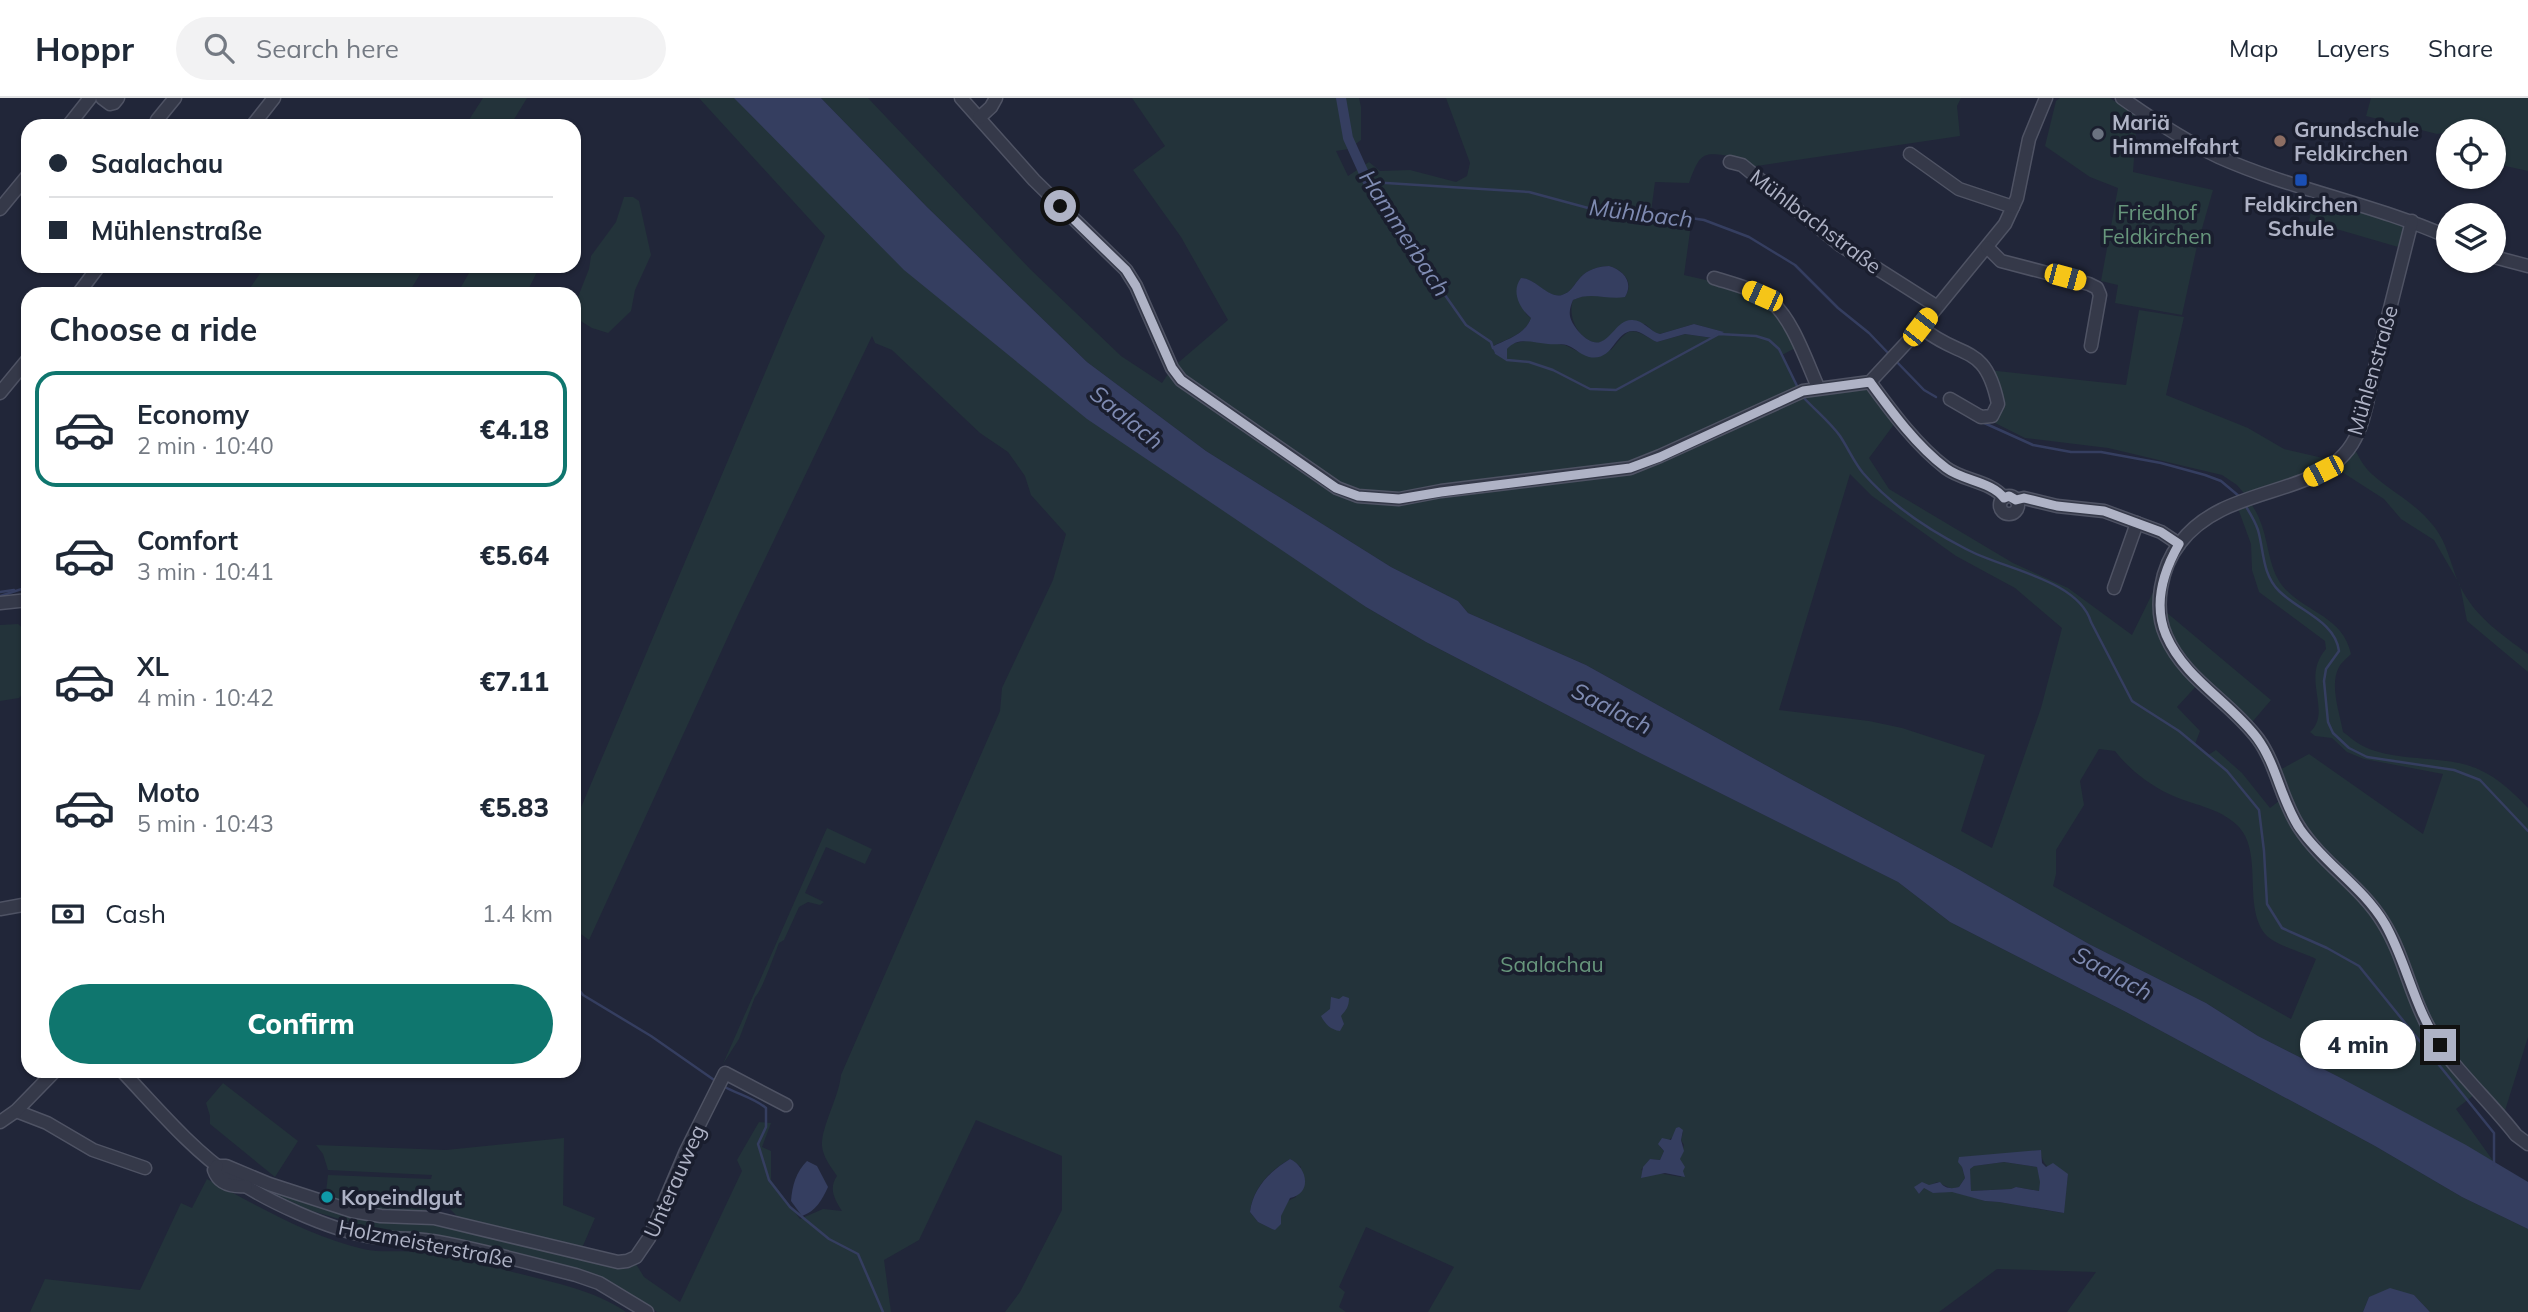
<!DOCTYPE html>
<html lang="en">
<head>
<meta charset="utf-8">
<style>
  body { margin:0; font-family:Mulish,sans-serif; background:#f2f2f3; color:#1f2937; height:100vh; display:flex; flex-direction:column; font-size:26px; white-space:nowrap }
  * { box-sizing:border-box; margin:0 }
  p { font-size:23px; color:#747a83 }
  .icon { flex:none; width:38px; height:38px; fill:none; stroke:currentColor; stroke-width:2; stroke-linecap:round; stroke-linejoin:round }
  .map { position:relative; flex:1; overflow:hidden }
  .details { position:absolute; left:21px; top:189px; width:560px; height:791px; display:flex; flex-direction:column; background:#fff; border-radius:21px; box-shadow:0 2px 5px #0004 }
  .details>* { flex:none }
  .banner { position:absolute; left:21px; top:21px; width:560px; height:154px; border-radius:21px; box-shadow:0 2px 5px #0004; display:grid; align-content:center; height:154px; padding:0 28px; background:#fff }
  .tools { position:absolute; left:2436px; top:21px; display:grid; gap:14px }
  .tools a { display:grid; place-items:center; width:70px; height:70px; border-radius:50%; background:#fff; box-shadow:0 2px 5px #0004; font-size:35px }
  .end { position:absolute; width:32px; height:32px; margin:-16px; border:9px solid #afb3c6; background:#111; box-shadow:0 0 0 4px #111 }
  .from { border-radius:50% }
  .bubble { position:absolute; height:49px; border-radius:24px; background:#fff; box-shadow:0 2px 5px #0004; font-size:23px; font-weight:800; line-height:49px; text-align:center }
  .car { position:absolute; width:21px; height:42px; margin:-21px -10px; border-radius:9px; box-shadow:0 0 5px 2px #0007; background:linear-gradient(#f5c518 24%,#345 0 40%,#f5c518 0 76%,#345 0 86%,#f5c518 0) }
  .banner b { display:flex; align-items:center; gap:24px; height:66px; font-size:26px }
  .banner b+b { border-top:2px solid #e0e1e3 }
  .banner i { width:18px; height:18px; background:#1f2937 }
  ul { padding:0; list-style:none }
  li { display:flex; align-items:center; gap:21px; height:116px; margin:0 14px 10px; padding:0 14px; border:4px solid transparent; border-radius:21px }
  li div { flex:1 }
  li b { display:block; font-size:26px }
  li em { font-style:normal; font-weight:800 }
  li.active { border-color:#0f766e }
  li>.icon { width:63px; height:63px; stroke-width:1.5 }
  h2 { padding:0 28px; font-size:32px; line-height:84px }
  .pay { display:flex; align-items:center; gap:18px; height:77px; padding:0 28px; font-size:26px }
  .pay p { margin-inline-start:auto }
  .action { display:flex; gap:14px; margin-top:auto; padding:14px 28px }
  .action a { flex:1; height:80px; border-radius:42px; background:#0f766e; color:#fff; font-size:28px; font-weight:800; line-height:80px; text-align:center }
  header { display:flex; align-items:center; gap:42px; box-sizing:border-box; height:98px; padding:0 35px; background:#fff; border-bottom:2px solid #e0e1e3 }
  header strong { font-size:33px }
  nav { display:flex; gap:38px; margin-inline-start:auto; font-size:24px }
  .search { width:490px; height:63px; background:#f2f2f3; display:flex; align-items:center; gap:18px; box-sizing:border-box; padding:0 24px; border-radius:38px; color:#747a83; font-size:26px }
  .map>svg:first-child { display:block }
  .green { fill:#23333a; fill-rule:evenodd }
  .water { fill:#353e60; fill-rule:evenodd }
  .lines { fill:none; stroke-linecap:round; stroke-linejoin:round }
  .stream { stroke:#353e60; stroke-width:2.5 }
  .canal { stroke:#353e60; stroke-width:10 }
  .minor-casing { stroke:#4f5364; stroke-width:15 }
  .minor { stroke:#353949; stroke-width:12 }
  .route { stroke:#afb3c6; stroke-width:9 }
  .worship-dot { fill:#6b7280; stroke:#1a1e2e; stroke-width:2.5 }
  .education-dot { fill:#8d6e63; stroke:#1a1e2e; stroke-width:2.5 }
  .transit-dot { fill:#1a4fb4; stroke:#1a1e2e; stroke-width:2.5 }
  .culture-dot { fill:#0f9aa8; stroke:#1a1e2e; stroke-width:2.5 }
  .labels { text-anchor:middle; dominant-baseline:central; stroke-width:7; stroke-linejoin:round; paint-order:stroke }
  .poi-label { font-size:21px; font-weight:bold; fill:#afb3c6; stroke:#1a1e2e; text-anchor:start }
  .park-label { font-size:21px; fill:#67967c; stroke:#1a1e2e }
  .street-label { font-size:21px; fill:#afb3c6; stroke:#1a1e2e }
  .water-label { font-size:23px; font-style:italic; fill:#7f8bb2; stroke:#1a1e2e }
</style>
</head>
<body>
<header>
<strong>Hoppr</strong>
<div class="search"><svg class="icon" aria-label="search" viewBox="0 0 24 24"><circle cx="10" cy="10" r="6"/><path d="M15 15l6 6"/></svg>Search here</div>
<nav><a>Map</a><a>Layers</a><a>Share</a></nav>
</header>
<div class="map">
<svg width="2528" height="1214" viewBox="0 0 2528 1214">
  <rect width="100%" height="100%" fill="#212639"/>
  <g class="green">
    <polygon points="483,0 527,0 510,28 465,28"/>
    <path d="M699 0H737L1366 509 1426 544 1640 655 1898 784 1950 824 2126 914 2375 1048 2462 1099 2528 1131V1214H2430L2414 1197 2369 1199 2363 1214H2067L2096 1174 1997 1171 1939 1214H1428L1454 1169 1366 1129 1339 1189 1345 1194 1339 1209 1346 1214H1005L1020 1194 1062 1112V1058L976 1022 919 1142 884 1162 891 1214H657L602 1180 578 1171 437 1138 373 1131 309 1112 267 1092 351 1119 380 1124 433 1126 618 1170 627 1171 636 1166 644 1179 680 1204 742 1073 737 1062 759 1024 771 1025 762 1049 771 1053V1082L800 1121 823 1111 842 1113C835 1102 828 1091 837 1078 831 1069 823 1059 822 1048 821 1029 839 999 841 977L1000 613 1002 590 1053 482 1066 436 1031 397 1025 378 1008 354 980 335 892 252 875 245 872 238 737 519 589 842 574 831V726L787 223 825 138ZM1683 1034 1681 1042 1684 1047 1679 1061 1681 1079 1641 1072 1650 1061 1660 1062 1664 1053 1660 1049 1674 1038ZM2040 1052C2044 1072 2050 1070 2068 1077L2063 1115 1999 1104 1985 1103 1952 1093 1934 1095 1924 1090 1919 1096 1918 1093 1937 1084 1952 1091 1959 1089 1965 1080 1962 1069ZM1290 1061 1301 1069 1296 1099 1288 1103 1272 1131 1258 1124 1250 1114C1253 1090 1270 1072 1290 1061Z"/>
    <path d="M821 0H868L1030 171 1121 258 1162 285 1172 270 1228 222 1181 139 1133 72 1165 48 1132 0H1359L1361 9V42L1349 51 1336 53 1348 78 1369 64 1380 73 1410 72 1456 84 1467 78 1470 65 1446 0H1961L1957 8 1960 38 1750 69 1741 59C1705 56 1702 48 1689 85L1655 84 1651 114 1692 119 1684 177 1749 192 1762 198 1799 248 1782 257 1803 299 1870 284 1898 321 1869 360 1889 391 2013 465 2068 490 2132 537 2157 486 2166 514 2271 602 2248 629 2200 584 2177 609 2200 633 2195 646 2208 657 2216 652 2242 675 2270 710 2284 699 2274 675 2309 656 2423 736 2443 676 2364 661 2347 654 2332 640 2315 638 2310 634C2333 613 2300 581 2326 551L2325 543 2259 494 2252 472 2251 446 2236 405 2248 400 2237 387 2222 377 2108 350 2025 340 1991 323 1997 311 1988 272 2126 287 2139 212 2184 219 2166 297 2248 330 2284 351 2336 363 2352 346C2358 357 2363 369 2373 377 2392 394 2415 405 2431 425 2448 444 2450 466 2460 488 2475 519 2501 536 2528 556V574L2467 523 2460 487 2434 442 2401 421 2384 401 2331 367 2248 401C2252 407 2256 413 2259 420 2268 440 2268 465 2279 483 2299 514 2342 515 2351 556 2347 560 2341 565 2339 569 2329 587 2340 616 2343 634 2349 638 2355 644 2361 647 2390 663 2435 658 2467 667 2493 675 2510 691 2528 710V939L2503 1019 2479 993 2456 1011 2494 1064 2339 979 2258 938 2206 905 2089 846 1960 772 1787 679 1586 567 1468 515 1458 503 1391 469 1206 353 1087 264 927 109ZM1609 168C1623 172 1635 184 1625 199 1607 200 1590 193 1573 202 1567 219 1579 243 1598 245L1645 226 1655 235 1660 236 1694 226 1723 234 1713 240 1685 236 1657 244C1629 229 1631 228 1611 252L1579 254 1565 247 1530 242 1510 246 1507 251V261L1495 255 1493 248C1508 240 1525 237 1531 220L1526 216 1521 180C1536 180 1547 201 1562 197 1579 192 1574 170 1609 168ZM1850 376 1872 398 1956 458 2015 490 2062 530 2041 610 1992 750 1961 733 1985 657 1902 630 1869 623 1779 612ZM2099 651 2115 653C2129 671 2148 686 2169 696 2192 707 2218 709 2237 727 2265 754 2241 810 2267 838 2276 847 2304 855 2316 861L2291 921 2053 788 2056 776V752L2084 707 2080 683Z"/>
    <polygon points="2060,0 2110,0 2137,19 2133,74 2213,92 2197,148 2182,217 2115,205 2118,187 2101,183 2118,90 2090,79 2045,48 2056,3"/>
    <polygon points="2371,0 2528,0 2528,73 2501,67 2505,40 2494,38 2494,33 2465,32 2437,36 2366,18"/>
    <polygon points="2316,93 2412,123 2405,151 2309,123"/>
    <polygon points="624,99 633,99 639,103 651,157 635,192 631,213 608,235 592,230 574,219 574,209 589,171 591,158 616,124"/>
    <polygon points="265,168 425,168 408,196 246,196"/>
    <polygon points="473,168 540,168 526,196 457,196"/>
    <polygon points="18,526 28,535 28,590 19,600 0,603 0,527"/>
    <path d="M827 730 872 751 865 766 826 749 805 795 824 804 820 807 808 804 799 809 784 842 779 845C774 857 762 893 755 899L739 941 723 966Z"/>
    <polygon points="223,985 298,1043 275,1079 210,1026 210,1018 206,1005"/>
    <path d="M564 1040 563 1107 595 1120 582 1150 458 1119 447 1108C405 1118 366 1112 325 1102L328 1077 431 1081 432 1077 328 1072 323 1056 316 1047 446 1052Z"/>
    <polygon points="2004,1064 2037,1069 2041,1084 2039,1093 2016,1089 2011,1091 1971,1093 1969,1071 1974,1068"/>
    <path d="M207 1081C256 1107 308 1138 363 1151 381 1155 399 1152 416 1154 452 1159 486 1167 521 1176 558 1186 594 1192 626 1214H30L45 1181 140 1192 181 1105 192 1110Z"/>
  </g>
  <g class="water">
    <polygon points="734,0 821,0 927,109 1087,264 1206,353 1391,469 1458,503 1468,515 1586,567 1787,679 1960,772 2089,846 2206,905 2258,938 2339,979 2466,1047 2528,1084 2528,1131 2462,1099 2375,1048 2126,914 1950,824 1898,784 1640,655 1426,544 1366,509 1087,321 904,172"/>
    <path d="M1609 168C1623 172 1634 184 1625 199 1607 202 1590 193 1573 202 1571 207 1569 212 1570 218 1572 229 1589 248 1600 244 1612 240 1617 223 1631 222 1643 221 1649 233 1660 236L1694 226 1724 234 1713 240 1685 236 1657 244C1649 241 1642 233 1633 233 1614 233 1614 264 1589 259 1581 257 1576 251 1569 248 1563 245 1555 247 1548 246 1534 245 1518 238 1507 251V262L1495 255 1492 249C1507 241 1525 237 1531 220 1519 210 1511 193 1521 180 1536 180 1548 201 1562 197 1579 192 1574 170 1609 168Z"/>
    <path d="M1343 898 1349 900C1349 909 1346 912 1341 918L1344 926 1340 933C1331 932 1325 926 1321 918L1330 911 1331 899 1339 901Z"/>
    <polygon points="1679,1029 1683,1032 1681,1042 1684,1053 1680,1061 1685,1069 1683,1073 1685,1079 1665,1075 1641,1080 1643,1069 1650,1061 1660,1062 1664,1053 1658,1046 1662,1040 1671,1042 1676,1030"/>
    <path d="M2041 1052 2042 1065 2046 1069 2053 1065 2068 1076 2064 1115 1999 1104 1985 1103 1952 1094 1933 1095 1924 1090 1919 1096 1914 1089 1922 1084 1929 1087 1940 1084C1945 1091 1952 1091 1959 1089L1965 1080 1962 1069 1958 1064 1959 1059ZM2004 1064 2037 1069 2040 1084 2039 1093 2016 1089 2011 1091 1971 1093 1970 1071 1974 1068Z"/>
    <path d="M1290 1061C1307 1069 1313 1095 1290 1100L1281 1118V1126L1275 1132 1272 1131 1258 1124 1250 1114C1253 1090 1270 1073 1290 1061Z"/>
    <path d="M807 1063 817 1068 828 1089C822 1102 816 1113 802 1118L791 1103C792 1088 796 1074 807 1063Z"/>
    <polygon points="2390,1190 2414,1197 2430,1214 2363,1214 2369,1199"/>
  </g>
  <g class="lines">
    <g class="stream">
      <polyline points="1370,84 1529,94 1614,117 1651,114 1704,122 1749,139 1795,167 1838,210 1869,235 1890,257"/>
      <polyline points="1372,93 1466,227 1491,244 1493,250"/>
      <polyline points="1496,255 1507,262 1529,264 1553,272 1590,291 1616,292 1719,236 1756,238 1769,242 1779,251 1798,290"/>
      <polyline points="1894,261 1924,292 1936,299"/>
      <path d="M1803 299C1815 312 1830 324 1840 338 1848 350 1854 364 1863 375 1890 406 1929 432 1966 451 2002 471 2078 481 2091 524L2132 603 2179 633 2227 673 2259 712 2264 753 2267 806 2282 830 2327 850 2359 868 2494 1035V1067"/>
      <polyline points="1982,324 2033,347 2071,354 2101,354 2161,365 2205,377 2221,383 2240,399"/>
      <path d="M2245 407C2250 415 2255 423 2258 432 2264 453 2262 476 2279 493 2299 513 2335 523 2339 553L2326 571 2324 583 2328 624 2333 635 2349 650 2367 659 2454 672 2480 682 2528 733"/>
      <polyline points="0,494 14,492"/>
      <polyline points="0,498 28,489"/>
      <polyline points="574,846 580,854 574,877"/>
      <polyline points="574,885 583,897 651,938 717,984"/>
      <path d="M723 988C737 996 754 1000 766 1010V1029L758 1046 769 1082 790 1109 829 1141 858 1156 883 1214"/>
    </g>
    <polyline class="canal" points="1341,0 1348,40 1372,93"/>
    <g class="minor-casing">
      <g id="minor">
        <polyline points="102,0 110,6 114,5 118,0"/>
        <polyline points="961,0 1034,82 1126,172 1136,188 1172,270 1181,282 1337,390 1358,398 1399,401 1441,393 1630,370 1660,358 1803,293 1870,284 1921,229 2005,126 2017,100 2029,41 2046,0"/>
        <path d="M2122 0C2153 22 2185 43 2219 59 2293 92 2374 106 2448 139"/>
        <polyline points="979,20 991,9 996,0"/>
        <polyline points="68,28 90,0"/>
        <polyline points="156,28 157,22 175,0"/>
        <polyline points="252,28 274,0"/>
        <polyline points="1910,56 1959,91 2013,109"/>
        <polyline points="1730,64 1742,67 1840,147 1936,208"/>
        <polyline points="0,111 28,77"/>
        <path d="M2412 123C2399 173 2387 224 2374 274 2368 297 2365 325 2352 346 2342 362 2324 374 2307 381 2263 399 2211 404 2180 445 2161 469 2153 509 2166 538 2185 582 2230 603 2258 641 2277 667 2281 702 2299 729 2322 765 2361 788 2383 824 2404 857 2410 897 2429 930 2448 966 2490 1003 2516 1037L2528 1046"/>
        <polyline points="1987,149 2001,163 2089,186 2097,190 2100,197 2091,248"/>
        <polyline points="2494,159 2528,168"/>
        <path d="M1714 180C1733 186 1755 191 1770 203 1792 219 1807 265 1818 289"/>
        <polyline points="78,196 99,168"/>
        <path d="M1921 229C1961 263 1985 243 1998 306L1992 318 1981 319 1950 301"/>
        <path d="M1870 284C1892 314 1916 347 1946 370 1963 383 1991 383 2004 400"/>
        <polyline points="0,295 28,261"/>
        <circle cx="2009" cy="407" r="9"/>
        <polyline points="2016,402 2024,400 2057,408 2104,413 2161,434 2179,446"/>
        <polyline points="2114,490 2137,425"/>
        <polyline points="0,505 28,502"/>
        <polyline points="0,811 28,806"/>
        <path d="M122 973C157 1010 190 1050 232 1079 266 1103 328 1131 368 1138 389 1142 411 1139 432 1143 480 1151 528 1165 576 1177L599 1185 647 1214"/>
        <polyline points="16,1013 47,1025 93,1052 145,1070"/>
        <polyline points="0,1024 16,1013 55,973"/>
        <polyline points="217,1068 226,1068 269,1086 352,1113 381,1118 434,1120 618,1164 627,1163 636,1159 649,1140 686,1053 725,975 786,1007"/>
        <path d="M217 1068 214 1072C219 1087 232 1089 246 1088"/>
      </g>
    </g>
    <use href="#minor" class="minor"/>
  </g>
  <g class="lines">
    <path class="route" d="M1060 108 1126 172 1136 188 1172 270 1181 282 1336 390 1358 398 1399 401 1441 394 1630 370 1660 359 1803 293 1870 284C1892 314 1916 347 1946 370 1963 383 1991 383 2004 400L2009 398 2016 402 2024 400 2057 408 2104 413 2161 434 2179 446C2163 474 2153 506 2166 537 2185 581 2229 603 2257 640 2277 667 2281 703 2300 731 2325 766 2363 789 2385 826 2407 865 2414 910 2440 947"/>
  </g>
  <circle class="worship-dot" cx="2098" cy="36" r="7"/>
  <circle class="education-dot" cx="2280" cy="43" r="7"/>
  <rect class="transit-dot" x="2294" y="75" width="14" height="14" rx="3.5"/>
  <circle class="culture-dot" cx="327" cy="1099" r="7"/>
  <g class="labels">
    <g class="poi-label">
      <text x="2112" y="24">Mariä<tspan x="2112" dy="24">Himmelfahrt</tspan></text>
      <text x="2294" y="31">Grundschule<tspan x="2294" dy="24">Feldkirchen</tspan></text>
      <text x="2301" y="106" text-anchor="middle">Feldkirchen<tspan x="2301" dy="24">Schule</tspan></text>
      <text x="341" y="1099">Kopeindlgut</text>
    </g>
    <g class="park-label">
      <text x="2157" y="114">Friedhof<tspan x="2157" dy="24">Feldkirchen</tspan></text>
      <text x="1552" y="866">Saalachau</text>
    </g>
    <g class="street-label">
      <text transform="translate(1816 123) rotate(37)">Mühlbachstraße</text>
      <text transform="translate(2372 272) rotate(-74)">Mühlenstraße</text>
      <text transform="translate(674 1083) rotate(-66)">Unterauweg</text>
      <text transform="translate(426 1145) rotate(11)">Holzmeisterstraße</text>
    </g>
    <g class="water-label">
      <text transform="translate(1641 115) rotate(7)">Mühlbach</text>
      <text transform="translate(1405 135) rotate(57)">Hammerbach</text>
      <text transform="translate(1127 319) rotate(39)">Saalach</text>
      <text transform="translate(1612 610) rotate(27)">Saalach</text>
      <text transform="translate(2113 875) rotate(29)">Saalach</text>
    </g>
  </g>
</svg>
<div class="tools">
<a><svg class="icon" aria-label="locate" viewBox="0 0 24 24"><circle cx="12" cy="12" r="6"/><path d="M12 2v4M12 18v4M2 12h4M18 12h4"/></svg></a>
<a><svg class="icon" aria-label="layers" viewBox="0 0 24 24"><path d="M12 4l9 5-9 5-9-5zM3 14l9 5 9-5"/></svg></a>
</div>
<i class="end from" style="left:1060px;top:108px"></i>
<i class="end" style="left:2440px;top:947px"></i>
<div class="bubble" style="left:2300px;top:922px;width:116px">4 min</div>
<i class="car" style="left:2065px;top:179px;rotate:105deg"></i>
<i class="car" style="left:1762px;top:198px;rotate:294deg"></i>
<i class="car" style="left:1920px;top:229px;rotate:38deg"></i>
<i class="car" style="left:2323px;top:373px;rotate:243deg"></i>
<div class="banner">
<b><i class="from"></i>Saalachau</b>
<b><i></i>Mühlenstraße</b>
</div>
<section class="details">
<h2>Choose a ride</h2>
<ul>
<li class="active"><svg class="icon" aria-label="car" viewBox="0 0 24 24"><path d="M5 17H2v-5l4-1 3-4h7l3 4 3 1v5h-3M9 17h6M6 11h13"/><circle cx="7" cy="17" r="2"/><circle cx="17" cy="17" r="2"/></svg><div><b>Economy</b><p>2 min · 10:40</p></div><em>€4.18</em></li>
<li><svg class="icon" aria-label="car" viewBox="0 0 24 24"><path d="M5 17H2v-5l4-1 3-4h7l3 4 3 1v5h-3M9 17h6M6 11h13"/><circle cx="7" cy="17" r="2"/><circle cx="17" cy="17" r="2"/></svg><div><b>Comfort</b><p>3 min · 10:41</p></div><em>€5.64</em></li>
<li><svg class="icon" aria-label="car" viewBox="0 0 24 24"><path d="M5 17H2v-5l4-1 3-4h7l3 4 3 1v5h-3M9 17h6M6 11h13"/><circle cx="7" cy="17" r="2"/><circle cx="17" cy="17" r="2"/></svg><div><b>XL</b><p>4 min · 10:42</p></div><em>€7.11</em></li>
<li><svg class="icon" aria-label="car" viewBox="0 0 24 24"><path d="M5 17H2v-5l4-1 3-4h7l3 4 3 1v5h-3M9 17h6M6 11h13"/><circle cx="7" cy="17" r="2"/><circle cx="17" cy="17" r="2"/></svg><div><b>Moto</b><p>5 min · 10:43</p></div><em>€5.83</em></li>
</ul>
<div class="pay"><svg class="icon" aria-label="cash" viewBox="0 0 24 24"><path d="M3 7h18v10H3z"/><circle cx="12" cy="12" r="2"/></svg>Cash<p>1.4 km</p></div>
<div class="action"><a>Confirm</a></div>
</section>
</div>
</body>
</html>
